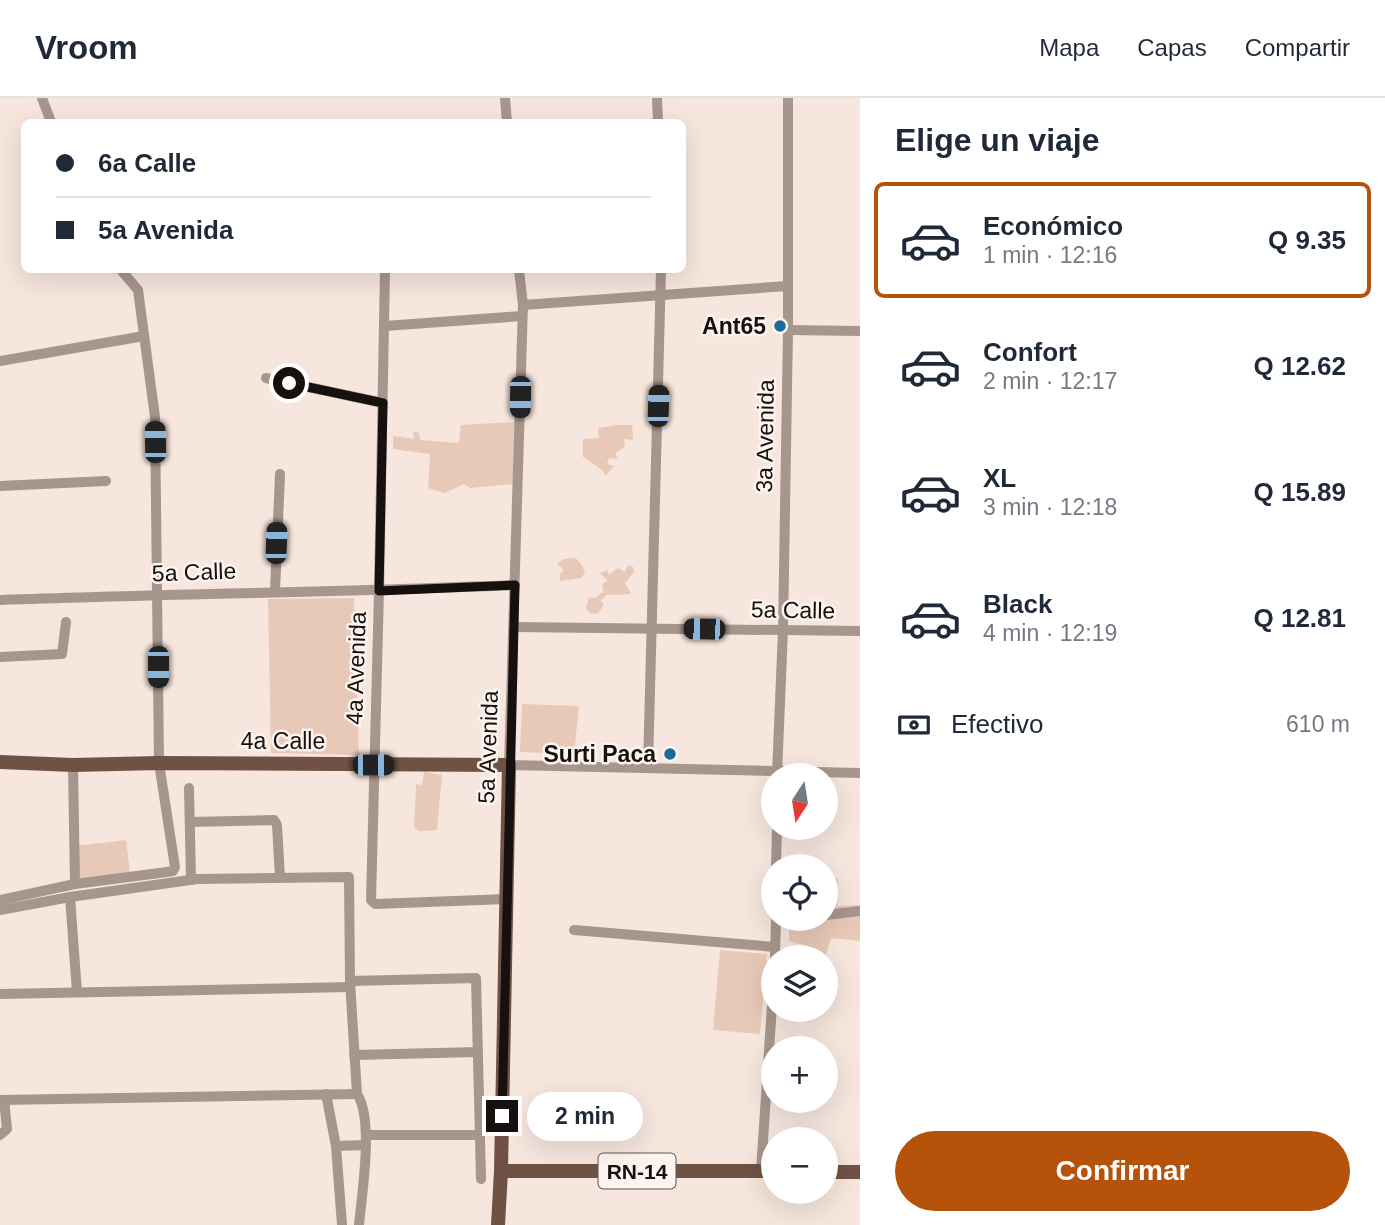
<!DOCTYPE html>
<html lang="es">
<head>
<meta charset="utf-8">
<style>
  body { margin:0; font-family:Arial,sans-serif; background:#f2f2f3; color:#1f2937; height:100vh; display:flex; flex-direction:column; font-size:26px; white-space:nowrap }
  * { box-sizing:border-box; margin:0 }
  p { font-size:23px; color:#747a83 }
  .icon { flex:none; width:38px; height:38px; fill:none; stroke:currentColor; stroke-width:2; stroke-linecap:round; stroke-linejoin:round }
  .map { position:relative; flex:1; overflow:hidden }
  .sheet { display:flex; flex-direction:column; background:#fff; width:525px }
  .sheet>* { flex:none }
  .top-card { position:absolute; left:21px; top:21px; width:665px; height:154px; border-radius:10px; box-shadow:0 7px 28px #0002; display:grid; align-content:center; height:154px; padding:0 35px; background:#fff }
  .needle { width:46px; rotate:192deg }
  .fabs { position:absolute; left:761px; top:665px; display:grid; gap:14px }
  .fabs a { display:grid; place-items:center; width:77px; height:77px; border-radius:50%; background:#fff; box-shadow:0 7px 28px #0002; font-size:35px }
  .end { position:absolute; width:32px; height:32px; margin:-16px; border:9px solid #16100e; background:#fff; box-shadow:0 0 0 4px #fff }
  .from { border-radius:50% }
  .bubble { position:absolute; height:49px; border-radius:24px; background:#fff; box-shadow:0 7px 28px #0002; font-size:23px; font-weight:800; line-height:49px; text-align:center }
  .car { position:absolute; width:21px; height:42px; margin:-21px -10px; border-radius:9px; box-shadow:0 0 5px 2px #0007; background:linear-gradient(#222 24%,#8ab4d8 0 40%,#222 0 76%,#8ab4d8 0 86%,#222 0) }
  .top-card b { display:flex; align-items:center; gap:24px; height:66px; font-size:26px }
  .top-card b+b { border-top:2px solid #e0e1e3 }
  .top-card i { width:18px; height:18px; background:#1f2937 }
  ul { padding:0; list-style:none }
  li { display:flex; align-items:center; gap:21px; height:116px; margin:0 14px 10px; padding:0 21px; border:4px solid transparent; border-radius:10px }
  li div { flex:1 }
  li b { display:block; font-size:26px }
  li em { font-style:normal; font-weight:800 }
  li.active { border-color:#b45309 }
  li>.icon { width:63px; height:63px; stroke-width:1.5 }
  h2 { padding:0 35px; font-size:32px; line-height:84px }
  .pay { display:flex; align-items:center; gap:18px; height:77px; padding:0 35px; font-size:26px }
  .pay p { margin-inline-start:auto }
  .cta { display:flex; gap:14px; margin-top:auto; padding:14px 35px }
  .cta a { flex:1; height:80px; border-radius:42px; background:#b45309; color:#fff; font-size:28px; font-weight:800; line-height:80px; text-align:center }
  header { display:flex; align-items:center; gap:42px; box-sizing:border-box; height:98px; padding:0 35px; background:#fff; border-bottom:2px solid #e0e1e3 }
  header strong { font-size:33px }
  nav { display:flex; gap:38px; margin-inline-start:auto; font-size:24px }
  main { display:flex; flex:1; min-height:0 }
  .map>svg:first-child { display:block }
  .green { fill:#e8c9b8 }
  .lines { fill:none; stroke-linecap:round; stroke-linejoin:round }
  .minor { stroke:#a7968d; stroke-width:10 }
  .major { stroke:#6f5243; stroke-width:14 }
  .route { stroke:#16100e; stroke-width:9 }
  .poi-dot { fill:#1b6a9c; stroke:#fef4ef; stroke-width:2.5 }
  .labels { text-anchor:middle; dominant-baseline:central; stroke-width:5; stroke-linejoin:round; paint-order:stroke }
  .shield { fill:#fef4ef; stroke:#5c5452; stroke-width:2 }
  .shield-label { font-size:21px; font-weight:bold; fill:#16100e }
  .poi-label { font-size:23px; font-weight:bold; fill:#16100e; stroke:#fef4ef; text-anchor:end }
  .street-label { font-size:23px; fill:#16100e; stroke:#fef4ef }
</style>
</head>
<body>
<header>
<strong>Vroom</strong>
<nav><a>Mapa</a><a>Capas</a><a>Compartir</a></nav>
</header>
<main>
<div class="map">
<svg width="860" height="1127" viewBox="0 0 860 1127">
  <rect width="100%" height="100%" fill="#f6e6dd"/>
  <g class="green">
    <polygon points="515,324 514,386 470,390 464,386 445,395 428,390 430,356 393,351 393,338 414,341 413,333 419,335 420,342 459,345 461,327"/>
    <polygon points="618,327 632,327 633,342 624,341 625,348 615,356 618,361 609,360 607,366 614,368 606,378 601,371 583,359 583,341 599,340 598,330"/>
    <polygon points="576,460 583,469 585,475 581,480 560,483 560,476 564,472 557,466 564,461"/>
    <polygon points="628,467 633,469 634,474 625,485 631,496 606,497 601,503 604,507 597,516 590,515 586,510 589,499 595,500 604,493 602,490 603,485 608,483 600,475 607,472 609,477 618,470 625,474"/>
    <polygon points="354,500 359,657 271,655 268,501"/>
    <polygon points="522,606 579,608 574,656 520,654"/>
    <polygon points="424,674 442,677 437,732 419,733 414,729 416,686 422,687"/>
    <polygon points="126,742 130,775 79,781 75,748"/>
    <polygon points="826,780 838,781 837,808 860,807 860,843 831,840 825,859 804,858 803,847 789,843 789,821 826,821"/>
    <polygon points="720,852 767,856 760,936 713,932"/>
  </g>
  <g class="lines">
    <g class="minor">
      <polyline points="42,0 51,24"/>
      <polyline points="505,0 507,24"/>
      <polyline points="657,0 658,24"/>
      <polyline points="385,172 379,493 371,802 375,806 507,801"/>
      <polyline points="519,172 523,207 509,667 860,675"/>
      <polyline points="523,207 787,188"/>
      <polyline points="385,228 522,218"/>
      <polyline points="788,232 860,233"/>
      <polyline points="0,263 144,238"/>
      <polyline points="266,280 383,305"/>
      <polyline points="0,388 106,383"/>
      <polyline points="275,493 280,376"/>
      <path d="M0 502C172 496 343 494 515 487"/>
      <polyline points="515,529 860,533"/>
      <polyline points="0,559 62,556 66,524"/>
      <polyline points="73,667 75,786"/>
      <polyline points="648,669 661,172"/>
      <polyline points="777,677 783,532 788,232 788,0"/>
      <polyline points="189,690 191,782"/>
      <polyline points="190,724 274,722 277,727 280,780"/>
      <polyline points="776,768 777,730"/>
      <polyline points="70,799 77,894"/>
      <polyline points="0,802 75,786 167,774 173,773 175,769 159,665 155,319 138,192 121,172"/>
      <path d="M0 812 70 799 197 781 349 779 350 883 357 996C374 1021 362 1095 359 1127"/>
      <polyline points="826,817 860,813"/>
      <polyline points="776,823 792,821"/>
      <polyline points="574,832 775,849"/>
      <polyline points="775,859 776,821"/>
      <polyline points="350,883 476,880 481,1081"/>
      <polyline points="0,896 350,889"/>
      <polyline points="354,957 478,954"/>
      <polyline points="326,996 336,1048 342,1127"/>
      <polyline points="0,1002 357,996"/>
      <polyline points="0,1037 7,1031 4,1002"/>
      <polyline points="366,1037 480,1037"/>
      <polyline points="336,1048 366,1047"/>
      <polyline points="761,1073 774,877"/>
    </g>
    <g class="major">
      <polyline points="0,664 73,667 159,665 509,667 501,1073 498,1127"/>
      <polyline points="501,1073 774,1073"/>
      <polyline points="826,1074 860,1074"/>
    </g>
  </g>
  <g class="lines">
    <polyline class="route" points="289,285 383,305 379,493 515,487 502,1018"/>
  </g>
  <g class="poi-dot">
    <circle cx="780" cy="228" r="7"/>
    <circle cx="670" cy="656" r="7"/>
  </g>
  <g class="labels">
    <rect class="shield" x="598.5" y="1055.5" width="77" height="35" rx="5"/>
    <g class="shield-label">
      <text x="637" y="1073">RN-14</text>
    </g>
    <g class="poi-label">
      <text x="766" y="228">Ant65</text>
      <text x="656" y="656">Surti Paca</text>
    </g>
    <g class="street-label">
      <text transform="translate(765 338) rotate(-89)">3a Avenida</text>
      <text transform="translate(194 474) rotate(-2)">5a Calle</text>
      <text transform="translate(793 512) rotate(1)">5a Calle</text>
      <text transform="translate(356 570) rotate(-88)">4a Avenida</text>
      <text x="283" y="643">4a Calle</text>
      <text transform="translate(488 649) rotate(-88)">5a Avenida</text>
    </g>
  </g>
</svg>
<div class="fabs">
<a><svg class="needle" viewBox="-14 -14 28 28"><path d="M0-13l5 13h-10z" fill="#e53935"/><path d="M0 13l5-13h-10z" fill="#747a83"/></svg></a>
<a><svg class="icon" aria-label="locate" viewBox="0 0 24 24"><circle cx="12" cy="12" r="6"/><path d="M12 2v4M12 18v4M2 12h4M18 12h4"/></svg></a>
<a><svg class="icon" aria-label="layers" viewBox="0 0 24 24"><path d="M12 4l9 5-9 5-9-5zM3 14l9 5 9-5"/></svg></a>
<a>+</a>
<a>−</a>
</div>
<i class="end from" style="left:289px;top:285px"></i>
<i class="end" style="left:502px;top:1018px"></i>
<div class="bubble" style="left:527px;top:994px;width:116px">2 min</div>
<i class="car" style="left:520px;top:299px;rotate:181deg"></i>
<i class="car" style="left:658px;top:308px;rotate:2deg"></i>
<i class="car" style="left:155px;top:344px;rotate:359deg"></i>
<i class="car" style="left:276px;top:445px;rotate:2deg"></i>
<i class="car" style="left:704px;top:531px;rotate:271deg"></i>
<i class="car" style="left:158px;top:569px;rotate:180deg"></i>
<i class="car" style="left:373px;top:667px;rotate:90deg"></i>
<div class="top-card">
<b><i class="from"></i>6a Calle</b>
<b><i></i>5a Avenida</b>
</div>
</div>
<section class="sheet">
<h2>Elige un viaje</h2>
<ul>
<li class="active"><svg class="icon" aria-label="car" viewBox="0 0 24 24"><path d="M5 17H2v-5l4-1 3-4h7l3 4 3 1v5h-3M9 17h6M6 11h13"/><circle cx="7" cy="17" r="2"/><circle cx="17" cy="17" r="2"/></svg><div><b>Económico</b><p>1 min · 12:16</p></div><em>Q 9.35</em></li>
<li><svg class="icon" aria-label="car" viewBox="0 0 24 24"><path d="M5 17H2v-5l4-1 3-4h7l3 4 3 1v5h-3M9 17h6M6 11h13"/><circle cx="7" cy="17" r="2"/><circle cx="17" cy="17" r="2"/></svg><div><b>Confort</b><p>2 min · 12:17</p></div><em>Q 12.62</em></li>
<li><svg class="icon" aria-label="car" viewBox="0 0 24 24"><path d="M5 17H2v-5l4-1 3-4h7l3 4 3 1v5h-3M9 17h6M6 11h13"/><circle cx="7" cy="17" r="2"/><circle cx="17" cy="17" r="2"/></svg><div><b>XL</b><p>3 min · 12:18</p></div><em>Q 15.89</em></li>
<li><svg class="icon" aria-label="car" viewBox="0 0 24 24"><path d="M5 17H2v-5l4-1 3-4h7l3 4 3 1v5h-3M9 17h6M6 11h13"/><circle cx="7" cy="17" r="2"/><circle cx="17" cy="17" r="2"/></svg><div><b>Black</b><p>4 min · 12:19</p></div><em>Q 12.81</em></li>
</ul>
<div class="pay"><svg class="icon" aria-label="cash" viewBox="0 0 24 24"><path d="M3 7h18v10H3z"/><circle cx="12" cy="12" r="2"/></svg>Efectivo<p>610 m</p></div>
<div class="cta"><a>Confirmar</a></div>
</section>
</main>
</body>
</html>
